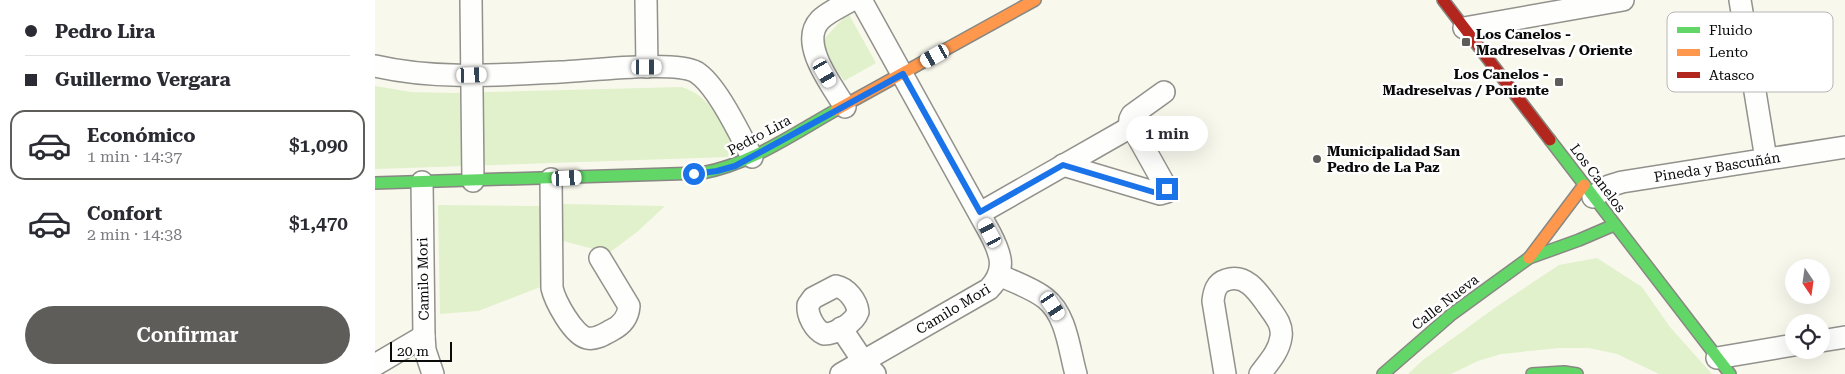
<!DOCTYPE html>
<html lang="es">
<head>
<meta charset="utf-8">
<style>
  body { margin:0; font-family:"Roboto Serif",serif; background:#f7f7f7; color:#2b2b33; height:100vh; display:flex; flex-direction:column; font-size:19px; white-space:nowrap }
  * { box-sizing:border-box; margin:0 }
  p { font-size:16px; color:#7c7c81 }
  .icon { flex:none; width:28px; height:28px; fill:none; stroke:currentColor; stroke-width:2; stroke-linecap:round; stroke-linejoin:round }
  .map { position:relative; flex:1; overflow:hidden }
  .panel { display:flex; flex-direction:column; background:#fff; width:375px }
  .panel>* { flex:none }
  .guide { display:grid; align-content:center; height:110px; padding:0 25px; background:#fff }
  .needle { width:32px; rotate:167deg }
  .fabs { position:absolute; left:1410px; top:259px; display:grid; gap:10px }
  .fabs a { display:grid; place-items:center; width:45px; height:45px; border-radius:50%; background:#fff; box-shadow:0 5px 20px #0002; font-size:25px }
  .scale { position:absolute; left:15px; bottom:12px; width:62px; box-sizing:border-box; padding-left:5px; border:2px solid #0a0a0a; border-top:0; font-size:14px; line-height:18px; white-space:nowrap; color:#0a0a0a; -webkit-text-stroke:4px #fff; paint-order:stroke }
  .end { position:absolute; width:22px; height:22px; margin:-11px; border:6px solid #1a73e8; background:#fff; box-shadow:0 0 0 2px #fff }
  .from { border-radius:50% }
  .bubble { position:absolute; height:35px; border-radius:18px; background:#fff; box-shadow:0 5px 20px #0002; font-size:16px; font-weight:600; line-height:35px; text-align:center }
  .car { position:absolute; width:15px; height:30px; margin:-15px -8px; border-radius:6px; box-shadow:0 0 4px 1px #0007; background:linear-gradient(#fff 24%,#345 0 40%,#fff 0 76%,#345 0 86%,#fff 0) }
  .guide b { display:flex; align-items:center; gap:18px; height:48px; font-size:19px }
  .guide b+b { border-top:1px solid #e1e1e2 }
  .guide i { width:12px; height:12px; background:#2b2b33 }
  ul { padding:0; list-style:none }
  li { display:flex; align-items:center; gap:15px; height:70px; margin:0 10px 8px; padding:0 15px; border:2px solid transparent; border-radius:15px }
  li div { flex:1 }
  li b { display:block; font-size:19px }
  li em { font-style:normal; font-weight:600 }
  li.active { border-color:#5e5d59 }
  li>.icon { width:45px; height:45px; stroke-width:1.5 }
  .primary-button { display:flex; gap:10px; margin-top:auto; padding:10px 25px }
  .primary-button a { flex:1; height:58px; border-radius:30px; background:#5e5d59; color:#fff; font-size:20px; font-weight:600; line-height:58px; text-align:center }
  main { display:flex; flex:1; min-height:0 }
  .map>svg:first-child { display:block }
  .green { fill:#e0f1cb }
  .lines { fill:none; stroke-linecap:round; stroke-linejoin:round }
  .street-casing { stroke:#92918c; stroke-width:24 }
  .fast-casing { stroke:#888883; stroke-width:14 }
  .slow-casing { stroke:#888883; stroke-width:14 }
  .jam-casing { stroke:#888883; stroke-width:14 }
  .street { stroke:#fefefc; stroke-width:21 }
  .fast { stroke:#63d668; stroke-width:11 }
  .slow { stroke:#ff974d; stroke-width:11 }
  .jam { stroke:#b3261e; stroke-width:11 }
  .route { stroke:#1a73e8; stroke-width:6 }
  .poi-dot { fill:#5e5d59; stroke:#fff; stroke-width:2 }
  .labels { text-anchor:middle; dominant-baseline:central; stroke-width:5; stroke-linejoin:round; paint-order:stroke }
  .poi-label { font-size:14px; font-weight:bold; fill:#0a0a0a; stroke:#fff; text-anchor:start }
  .street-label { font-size:14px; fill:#0a0a0a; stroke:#fff }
  .key { fill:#fff; stroke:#b6b6b6; stroke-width:1 }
  .key-label { font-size:14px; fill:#0a0a0a }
</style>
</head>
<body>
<main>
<section class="panel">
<div class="guide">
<b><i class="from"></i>Pedro Lira</b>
<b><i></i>Guillermo Vergara</b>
</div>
<ul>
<li class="active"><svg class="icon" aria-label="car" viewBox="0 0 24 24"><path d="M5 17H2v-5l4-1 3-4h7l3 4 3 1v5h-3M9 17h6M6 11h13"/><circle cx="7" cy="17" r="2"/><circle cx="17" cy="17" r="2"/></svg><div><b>Económico</b><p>1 min · 14:37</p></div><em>$1,090</em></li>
<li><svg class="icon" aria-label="car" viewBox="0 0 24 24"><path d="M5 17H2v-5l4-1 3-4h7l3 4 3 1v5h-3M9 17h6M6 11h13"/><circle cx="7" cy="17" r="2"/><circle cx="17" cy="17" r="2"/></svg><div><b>Confort</b><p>2 min · 14:38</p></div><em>$1,470</em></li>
</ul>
<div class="primary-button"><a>Confirmar</a></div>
</section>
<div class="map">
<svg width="1470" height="374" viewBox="0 0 1470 374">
  <rect width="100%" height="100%" fill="#f9f8ed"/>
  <g class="green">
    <polygon points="473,13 501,63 469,81 450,51 450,38"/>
    <path d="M0 86 36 92 79 93 306 87C334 94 347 124 360 146L353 157 0 169Z"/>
    <polygon points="187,204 290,206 262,232 234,253 188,241"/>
    <polygon points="63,205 169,206 168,286 103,311 65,314"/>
    <polygon points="1222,258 1267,287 1295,327 1337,374 1284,374 1242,354 1214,348 1184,348 1126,354 1103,361 1076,374 1033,374 1048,360 1121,307 1184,265"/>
  </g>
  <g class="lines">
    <g class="street-casing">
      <g id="street">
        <polyline points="96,0 98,181"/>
        <polyline points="271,0 272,67"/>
        <polyline points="1365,0 1391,159"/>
        <polyline points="1089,28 1248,0"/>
        <path d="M0 66C60 80 124 75 185 72 213 71 300 60 321 72 342 85 365 135 377 157"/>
        <path d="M470 107C457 85 423 43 445 20 453 12 467 6 477 0"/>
        <polyline points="754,128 755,119 757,115 789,92"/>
        <polyline points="688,165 785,194 792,192 792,189 759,130 754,128"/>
        <path d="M176 179 177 288C180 301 198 335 212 338 221 340 229 334 237 330 247 325 253 318 254 306L225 258"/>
        <polyline points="47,182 49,336 50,350 58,374"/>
        <polyline points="1218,197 1234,186 1247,182 1470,147"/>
        <polyline points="605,213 754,128"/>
        <path d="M624 275C639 282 657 288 670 298 692 315 694 350 701 374"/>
        <path d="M461 286C472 288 482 301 483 312 479 323 461 334 449 334 440 330 432 316 433 305L438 298Z"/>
        <polyline points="466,328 488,361 500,374"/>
        <polyline points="1446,341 1470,337"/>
        <polyline points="1342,358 1419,345"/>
        <polyline points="0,365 49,336"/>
        <path d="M466 374 614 289C632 270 626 254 615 233L486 0"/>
        <path d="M850 374 838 301C839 292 841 283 851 280 871 273 883 292 893 306 900 316 908 325 906 337 904 352 893 363 885 374"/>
      </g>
    </g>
    <g class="fast-casing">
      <g id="fast">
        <polyline points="1175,140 1355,374"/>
        <path d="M0 183 327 173C376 164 418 134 461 110"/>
        <polyline points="1008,374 1077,314 1154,258 1204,240 1239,225"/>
        <polyline points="1157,374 1189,372 1202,374"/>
      </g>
    </g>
    <g class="slow-casing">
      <g id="slow">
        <polyline points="461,110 660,0"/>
        <polyline points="1154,258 1209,185"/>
      </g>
    </g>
    <g class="jam-casing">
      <polyline id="jam" points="1068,0 1175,140"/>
    </g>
    <use href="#street" class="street"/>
    <use href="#fast" class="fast"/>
    <use href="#slow" class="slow"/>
    <use href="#jam" class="jam"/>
  </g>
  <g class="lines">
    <polyline class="route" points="319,174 342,171 360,166 528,74 605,212 688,165 785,194 792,192 792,189"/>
  </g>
  <g class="poi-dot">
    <rect x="1086" y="37" width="10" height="10" rx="2.5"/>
    <rect x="1179" y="77" width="10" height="10" rx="2.5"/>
    <circle cx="942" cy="159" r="5"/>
  </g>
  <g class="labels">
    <g class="poi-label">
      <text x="1101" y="34">Los Canelos -<tspan x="1101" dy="16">Madreselvas / Oriente</tspan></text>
      <text x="1174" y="74" text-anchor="end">Los Canelos -<tspan x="1174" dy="16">Madreselvas / Poniente</tspan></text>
      <text x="952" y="151">Municipalidad San<tspan x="952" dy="16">Pedro de La Paz</tspan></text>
    </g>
    <g class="street-label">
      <text transform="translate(384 135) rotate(-28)">Pedro Lira</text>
      <text transform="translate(1342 167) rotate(-9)">Pineda y Bascuñán</text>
      <text transform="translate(1223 178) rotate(53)">Los Canelos</text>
      <text transform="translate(48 279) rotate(-91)">Camilo Mori</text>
      <text transform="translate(1070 302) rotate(-38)">Calle Nueva</text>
      <text transform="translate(578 309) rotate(-31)">Camilo Mori</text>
    </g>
  </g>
  <rect x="1292" y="12" width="166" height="80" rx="8" class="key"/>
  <rect x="1302" y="27" width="23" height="6" fill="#63d668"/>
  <rect x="1302" y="49" width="23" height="7" fill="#ff974d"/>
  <rect x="1302" y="72" width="23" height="6" fill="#b3261e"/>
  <g class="key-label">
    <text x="1334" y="35">Fluido</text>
    <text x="1334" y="57">Lento</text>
    <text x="1334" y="80">Atasco</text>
  </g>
</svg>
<div class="fabs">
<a><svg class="needle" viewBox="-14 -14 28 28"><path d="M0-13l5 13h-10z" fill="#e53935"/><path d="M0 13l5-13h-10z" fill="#7c7c81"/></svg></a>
<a><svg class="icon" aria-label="locate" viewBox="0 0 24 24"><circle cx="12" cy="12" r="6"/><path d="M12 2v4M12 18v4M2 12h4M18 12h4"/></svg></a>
</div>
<div class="scale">20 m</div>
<i class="end from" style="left:319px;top:174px"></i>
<i class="end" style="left:792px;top:189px"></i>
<div class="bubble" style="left:751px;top:116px;width:82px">1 min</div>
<i class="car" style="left:560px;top:56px;rotate:241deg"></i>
<i class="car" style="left:272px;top:67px;rotate:90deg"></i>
<i class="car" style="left:450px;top:73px;rotate:150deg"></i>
<i class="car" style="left:97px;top:75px;rotate:88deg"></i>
<i class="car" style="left:192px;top:178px;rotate:87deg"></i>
<i class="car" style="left:615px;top:233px;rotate:332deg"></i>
<i class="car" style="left:678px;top:306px;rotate:146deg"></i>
</div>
</main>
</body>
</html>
